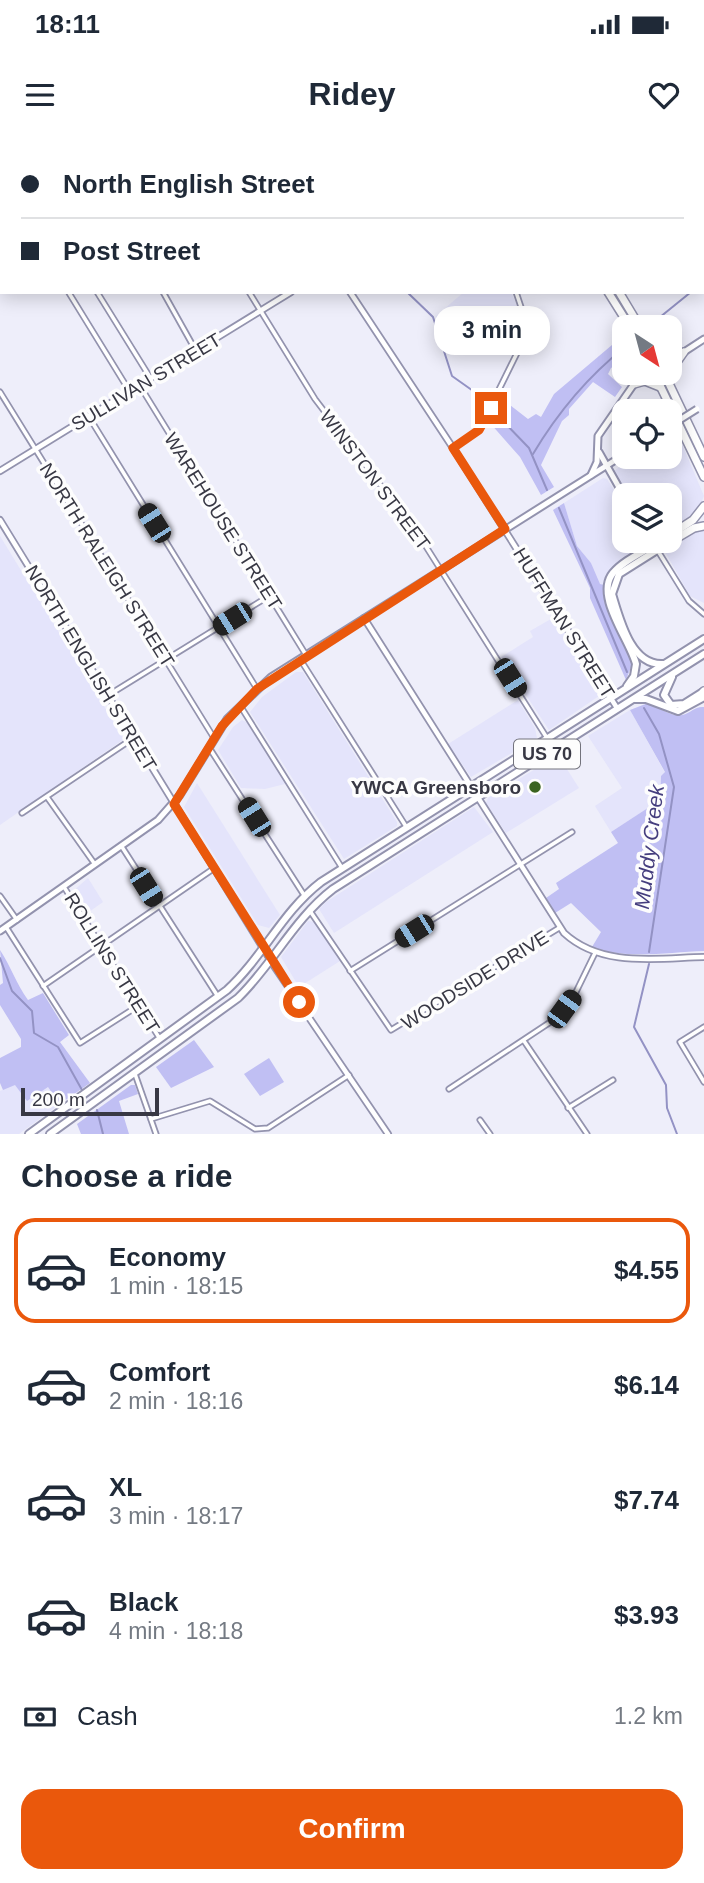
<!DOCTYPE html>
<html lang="en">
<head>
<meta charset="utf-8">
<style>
  body { margin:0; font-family:Helvetica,sans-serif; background:#f6f6f7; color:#1f2937; height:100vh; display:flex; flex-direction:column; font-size:26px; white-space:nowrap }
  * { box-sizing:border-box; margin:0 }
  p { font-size:23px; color:#747a83 }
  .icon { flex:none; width:38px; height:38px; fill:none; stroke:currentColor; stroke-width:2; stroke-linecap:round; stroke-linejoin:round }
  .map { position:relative; height:994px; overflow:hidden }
  .drawer { display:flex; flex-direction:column; background:#fff; flex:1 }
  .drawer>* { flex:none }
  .guide { position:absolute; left:0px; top:0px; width:705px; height:154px; box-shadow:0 4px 18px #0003; display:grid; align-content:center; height:154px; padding:0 21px; background:#fff }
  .needle { width:46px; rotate:144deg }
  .buttons { position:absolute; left:612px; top:175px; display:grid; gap:14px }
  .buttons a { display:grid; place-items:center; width:70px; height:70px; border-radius:14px; background:#fff; box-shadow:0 4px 18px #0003; font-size:35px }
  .scale { position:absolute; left:21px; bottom:18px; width:138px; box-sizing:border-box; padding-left:7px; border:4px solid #383844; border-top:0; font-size:19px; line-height:24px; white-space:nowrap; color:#383844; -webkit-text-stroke:5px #fdfdfd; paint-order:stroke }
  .end { position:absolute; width:32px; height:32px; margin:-16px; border:9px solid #ea580c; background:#fff; box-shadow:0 0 0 4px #fff }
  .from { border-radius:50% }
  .bubble { position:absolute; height:49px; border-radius:21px; background:#fff; box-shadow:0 4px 18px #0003; font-size:23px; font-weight:600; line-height:49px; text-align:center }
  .car { position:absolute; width:21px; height:42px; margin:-21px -10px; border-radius:9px; box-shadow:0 0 5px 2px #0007; background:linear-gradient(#222 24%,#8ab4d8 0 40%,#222 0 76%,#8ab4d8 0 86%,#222 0) }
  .guide b { display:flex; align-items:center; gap:24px; height:66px; font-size:26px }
  .guide b+b { border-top:2px solid #e0e1e3 }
  .guide i { width:18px; height:18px; background:#1f2937 }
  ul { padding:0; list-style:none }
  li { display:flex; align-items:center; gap:21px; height:105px; margin:0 14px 10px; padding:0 7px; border:4px solid transparent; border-radius:21px }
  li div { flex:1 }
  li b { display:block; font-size:26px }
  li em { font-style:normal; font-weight:600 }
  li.active { border-color:#ea580c }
  li>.icon { width:63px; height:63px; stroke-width:1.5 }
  h2 { padding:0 21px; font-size:32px; line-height:84px }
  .pay { display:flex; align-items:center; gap:18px; height:77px; padding:0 21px; font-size:26px }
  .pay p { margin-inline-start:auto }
  .button { display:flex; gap:14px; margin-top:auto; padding:14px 21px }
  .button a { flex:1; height:80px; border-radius:21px; background:#ea580c; color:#fff; font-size:28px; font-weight:600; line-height:80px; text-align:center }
  .status { display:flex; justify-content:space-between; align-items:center; height:49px; padding:0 35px; background:#fff; direction:ltr }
  .status svg { height:19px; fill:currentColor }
  header { display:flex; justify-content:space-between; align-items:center; height:91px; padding:0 21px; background:#fff; font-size:32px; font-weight:600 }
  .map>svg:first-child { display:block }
  .built { fill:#e4e4fb }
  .green { fill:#c0bff3 }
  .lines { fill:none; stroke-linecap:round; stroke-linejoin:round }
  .stream { stroke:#9392c4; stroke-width:2 }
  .minor-casing { stroke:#9393ae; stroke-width:7 }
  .tertiary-casing { stroke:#9393ae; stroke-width:8 }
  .secondary-casing { stroke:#9393ae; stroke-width:9 }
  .trunk-casing { stroke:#9393ae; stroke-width:10 }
  .motorway-casing { stroke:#9393ae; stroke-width:10 }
  .minor { stroke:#fff; stroke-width:3.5 }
  .tertiary { stroke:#fff; stroke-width:4.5 }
  .secondary { stroke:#fff; stroke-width:5 }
  .trunk { stroke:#fff; stroke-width:6 }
  .motorway { stroke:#fff; stroke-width:7 }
  .secondary-bridge-casing { stroke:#9393ae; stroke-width:9; stroke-linecap:butt }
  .secondary-bridge { stroke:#fff; stroke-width:5 }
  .route { stroke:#ea580c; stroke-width:9 }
  .poi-dot { fill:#3b6420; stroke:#fdfdfd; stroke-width:2.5 }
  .labels { text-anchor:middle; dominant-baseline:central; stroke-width:7; stroke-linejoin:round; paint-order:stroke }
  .shield { fill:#fdfdfd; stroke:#73737c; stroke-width:2 }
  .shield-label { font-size:18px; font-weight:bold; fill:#383844 }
  .street-label { font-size:19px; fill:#383844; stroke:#fdfdfd }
  .poi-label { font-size:19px; font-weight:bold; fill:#383844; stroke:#fdfdfd; text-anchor:end }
  .water-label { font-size:21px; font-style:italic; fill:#453e7e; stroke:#fdfdfd }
</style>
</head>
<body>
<div class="status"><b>18:11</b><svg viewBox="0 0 49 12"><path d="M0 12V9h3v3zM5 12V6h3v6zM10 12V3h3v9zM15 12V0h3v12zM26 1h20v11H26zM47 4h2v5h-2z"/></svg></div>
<header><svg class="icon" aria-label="menu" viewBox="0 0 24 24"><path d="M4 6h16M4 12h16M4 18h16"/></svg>Ridey<svg class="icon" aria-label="heart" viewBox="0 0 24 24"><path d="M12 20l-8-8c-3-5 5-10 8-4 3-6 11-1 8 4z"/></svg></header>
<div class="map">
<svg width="704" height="994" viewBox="0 0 704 994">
  <rect width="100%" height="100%" fill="#eeeefa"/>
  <g class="built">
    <polygon points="464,152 511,152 520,172 453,203 436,176"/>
    <polygon points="676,290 704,356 696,374 670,391 670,355 629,355 614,331 633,317 670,317 670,294"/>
    <polygon points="603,338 607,339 625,367 625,401 646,401 647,405 614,428 604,445 600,445 593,433 591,423 577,406 564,363"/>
    <polygon points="704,388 704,463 690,456 664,410 692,391"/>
    <polygon points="0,396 124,599 0,685"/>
    <polygon points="556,476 602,554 549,590 501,517 533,497 530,491"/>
    <polygon points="296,532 303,532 397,682 397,686 344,719 250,572 262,557"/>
    <polygon points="518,560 535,588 537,598 471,637 448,604"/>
    <polygon points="630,570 665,633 661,636 660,660 611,692 595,666 622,648 588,596"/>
    <polygon points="242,580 248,583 285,644 265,649 241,648 218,610 233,587"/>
    <polygon points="558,615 579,648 506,693 486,663 488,658"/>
    <polygon points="197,643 280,775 269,788 258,785 184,667"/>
    <polygon points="474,667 493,692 334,793 319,769 326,762"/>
    <polygon points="88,738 103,762 86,774 72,752"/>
    <polygon points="308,781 315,782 340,821 299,847 281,817"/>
    <polygon points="15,944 48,946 60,964 19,994 0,994 0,951"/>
  </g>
  <g class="green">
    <polygon points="625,194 625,220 611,228 608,234 622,247 615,257 593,242 569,269 569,275 562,281 541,325 554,347 541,355 520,317 490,283 502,259 528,279 536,274 541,277 554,254"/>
    <polygon points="564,363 577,406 591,423 600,444 604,445 604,457 633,522 626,540 590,458 590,448 553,370"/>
    <path d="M648 563C660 567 669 577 682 575 691 573 695 566 704 567V811C668 812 626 820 592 807L601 792 571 763 555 773 546 758 559 749 556 743 618 703 611 692 660 660 661 636 665 632 630 570Z"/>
    <path d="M0 810C11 827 16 843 28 860L43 853 69 895 60 902 90 943 60 964 48 947 27 961 15 945 3 950 0 943V918L21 907V899L0 865V845L3 843Z"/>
    <polygon points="194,900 214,927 171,948 156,927"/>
    <polygon points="269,918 284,942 260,956 244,934"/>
    <polygon points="131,945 135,945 138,954 119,961 129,994 81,994 77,984"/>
  </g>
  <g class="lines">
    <g class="stream">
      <polyline points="407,152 433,177 452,236 476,253 529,308 547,350"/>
      <polyline points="649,186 691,152"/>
      <path d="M533 314C558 272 586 238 625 207"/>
      <polyline points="559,368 627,532"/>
      <polyline points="644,568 659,594 674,647 649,812"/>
      <polyline points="0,818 12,851 32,871 34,893 58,907 82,950"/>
      <polyline points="649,824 634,887 666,945 667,968 677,994"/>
      <polyline points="97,970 103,994"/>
    </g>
    <g class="minor-casing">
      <g id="minor">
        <polyline points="80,0 82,2"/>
        <polyline points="181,0 182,2"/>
        <polyline points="208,2 211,0"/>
        <polyline points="0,34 2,36"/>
        <polyline points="97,152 151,239"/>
        <polyline points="163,152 196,211"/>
        <polyline points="249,152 315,259 420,397 547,598"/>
        <polyline points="69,153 130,252"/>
        <polyline points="140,246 306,515"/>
        <polyline points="0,252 214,598"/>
        <polyline points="89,277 257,549"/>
        <polyline points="453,308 479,290 521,205 524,176 516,152"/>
        <polyline points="658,411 689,461 704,474"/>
        <polyline points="300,519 407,688"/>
        <polyline points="107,556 269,456"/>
        <polyline points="241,567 342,728"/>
        <polyline points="210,609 304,755"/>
        <polyline points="47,657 94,723"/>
        <polyline points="22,673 132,599"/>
        <polyline points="122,707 217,855"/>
        <polyline points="64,747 160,899"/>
        <polyline points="0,756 17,780"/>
        <polyline points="310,771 391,890 559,788"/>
        <polyline points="6,787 80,903 138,866"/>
        <polyline points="350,831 572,692"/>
        <polyline points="43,846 213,729"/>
        <polyline points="704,887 680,902 704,942"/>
        <polyline points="524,901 587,994"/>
        <polyline points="135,934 156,994"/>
        <polyline points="449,949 555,879 575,854 595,813"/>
        <polyline points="568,968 613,940"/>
        <polyline points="151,979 210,961 255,989 268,988 349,935"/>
        <polyline points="480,980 490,994"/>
      </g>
    </g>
    <g class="tertiary-casing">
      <g id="tertiary">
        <polyline points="403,2 406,0"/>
        <polyline points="350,152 453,308 617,568"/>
        <polyline points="0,331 291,152"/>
        <polyline points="0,380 274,826 388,994"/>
        <path d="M364 478 564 793C602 828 657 818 704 817"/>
      </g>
    </g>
    <g class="secondary-casing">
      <g id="secondary">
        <polyline points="684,212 704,199"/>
        <polyline points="599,312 625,358"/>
        <polyline points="591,335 597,322 598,296 634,244"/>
        <polyline points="0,791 158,680 180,655 227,579 271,537 625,314"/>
      </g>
    </g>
    <g class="trunk-casing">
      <g id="trunk">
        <path d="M657 410 619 434 612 454C620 480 631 526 663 524"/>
        <polyline points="672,537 664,555 671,565 684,564 703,552"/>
        <path d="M627 546 634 536 636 524C630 500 594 456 613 433 623 421 641 413 654 405"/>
        <polyline points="635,559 646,559 678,571 704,557"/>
        <path d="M29 994 227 850C263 817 282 772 321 742L704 499"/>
        <path d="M50 994 238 858C273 824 294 779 333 749L704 514"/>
      </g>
    </g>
    <g class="motorway-casing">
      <g id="motorway">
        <polyline points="484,0 486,2"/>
        <polyline points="496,0 498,2"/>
        <polyline points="463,2 463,0"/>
        <polyline points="608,152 630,187"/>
        <polyline points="619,152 640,187"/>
        <polyline points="670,232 684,212"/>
        <polyline points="654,233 704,337"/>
        <polyline points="664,233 704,317"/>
        <polyline points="634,244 645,241 660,247"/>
        <polyline points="670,395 693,380 704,366"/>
        <polyline points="654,405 661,401"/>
        <polyline points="657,410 694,388 704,386"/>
        <polyline points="703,552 704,551"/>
      </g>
    </g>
    <use href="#minor" class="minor"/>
    <use href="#tertiary" class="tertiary"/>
    <use href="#secondary" class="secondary"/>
    <use href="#trunk" class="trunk"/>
    <use href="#motorway" class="motorway"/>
    <g class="secondary-bridge-casing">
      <polyline id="secondary-bridge" points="670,286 697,269"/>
    </g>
    <use href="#secondary-bridge" class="secondary-bridge"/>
  </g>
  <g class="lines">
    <polyline class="route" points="299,862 174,664 222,586 257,549 505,389 453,308 479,290 491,268"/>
  </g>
  <circle class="poi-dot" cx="535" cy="647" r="7"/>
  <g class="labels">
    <rect class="shield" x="514" y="599.5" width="66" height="29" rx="5"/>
    <g class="shield-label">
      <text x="547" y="614">US 70</text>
    </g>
    <g class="street-label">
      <text transform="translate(146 242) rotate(-31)">SULLIVAN STREET</text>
      <text transform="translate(375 340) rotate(53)">WINSTON STREET</text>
      <text transform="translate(223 381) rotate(58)">WAREHOUSE STREET</text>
      <text transform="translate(107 425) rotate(58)">NORTH RALEIGH STREET</text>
      <text transform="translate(564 483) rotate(58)">HUFFMAN STREET</text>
      <text transform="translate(91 528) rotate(59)">NORTH ENGLISH STREET</text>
      <text transform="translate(112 823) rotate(58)">ROLLINS STREET</text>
      <text transform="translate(475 840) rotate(-32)">WOODSIDE DRIVE</text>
    </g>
    <g class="poi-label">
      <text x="521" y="647">YWCA Greensboro</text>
    </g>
    <g class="water-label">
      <text transform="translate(649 707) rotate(-83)">Muddy Creek</text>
    </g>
  </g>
</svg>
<div class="buttons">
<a><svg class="needle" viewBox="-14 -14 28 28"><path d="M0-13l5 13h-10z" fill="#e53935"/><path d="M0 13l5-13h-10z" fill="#747a83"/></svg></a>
<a><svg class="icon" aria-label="locate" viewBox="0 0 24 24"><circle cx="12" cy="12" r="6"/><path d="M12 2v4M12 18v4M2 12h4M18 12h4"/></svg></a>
<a><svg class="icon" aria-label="layers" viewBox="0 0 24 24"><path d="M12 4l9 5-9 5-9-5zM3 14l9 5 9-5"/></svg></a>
</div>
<div class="scale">200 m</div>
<i class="end from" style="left:299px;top:862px"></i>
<i class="end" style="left:491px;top:268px"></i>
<div class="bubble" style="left:434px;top:166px;width:116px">3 min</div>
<i class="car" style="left:154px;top:383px;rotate:328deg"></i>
<i class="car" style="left:232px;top:479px;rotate:238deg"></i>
<i class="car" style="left:510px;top:538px;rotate:148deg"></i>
<i class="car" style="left:254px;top:677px;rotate:328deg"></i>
<i class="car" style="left:146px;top:747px;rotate:148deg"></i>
<i class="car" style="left:414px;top:791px;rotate:238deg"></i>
<i class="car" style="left:564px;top:869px;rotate:36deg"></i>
<div class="guide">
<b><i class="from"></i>North English Street</b>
<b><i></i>Post Street</b>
</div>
</div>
<section class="drawer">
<h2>Choose a ride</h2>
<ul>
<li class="active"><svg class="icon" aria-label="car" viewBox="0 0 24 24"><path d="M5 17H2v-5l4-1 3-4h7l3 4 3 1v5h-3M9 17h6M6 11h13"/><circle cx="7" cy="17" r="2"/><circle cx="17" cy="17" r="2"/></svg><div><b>Economy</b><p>1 min · 18:15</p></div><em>$4.55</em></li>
<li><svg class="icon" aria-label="car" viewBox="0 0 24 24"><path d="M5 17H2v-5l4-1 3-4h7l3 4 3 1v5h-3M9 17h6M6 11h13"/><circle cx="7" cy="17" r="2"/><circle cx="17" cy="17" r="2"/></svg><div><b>Comfort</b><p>2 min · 18:16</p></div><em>$6.14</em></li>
<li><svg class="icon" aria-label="car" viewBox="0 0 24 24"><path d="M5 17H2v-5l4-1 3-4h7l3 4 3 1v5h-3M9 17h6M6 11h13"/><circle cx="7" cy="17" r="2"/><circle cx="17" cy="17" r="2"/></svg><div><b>XL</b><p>3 min · 18:17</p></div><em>$7.74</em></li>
<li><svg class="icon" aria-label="car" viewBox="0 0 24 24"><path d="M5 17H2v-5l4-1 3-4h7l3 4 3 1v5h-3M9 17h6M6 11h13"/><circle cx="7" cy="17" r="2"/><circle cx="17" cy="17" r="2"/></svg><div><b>Black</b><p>4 min · 18:18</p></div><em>$3.93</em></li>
</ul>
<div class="pay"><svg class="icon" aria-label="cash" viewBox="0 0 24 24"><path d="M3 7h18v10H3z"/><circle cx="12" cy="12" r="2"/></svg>Cash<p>1.2 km</p></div>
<div class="button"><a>Confirm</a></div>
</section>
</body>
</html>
